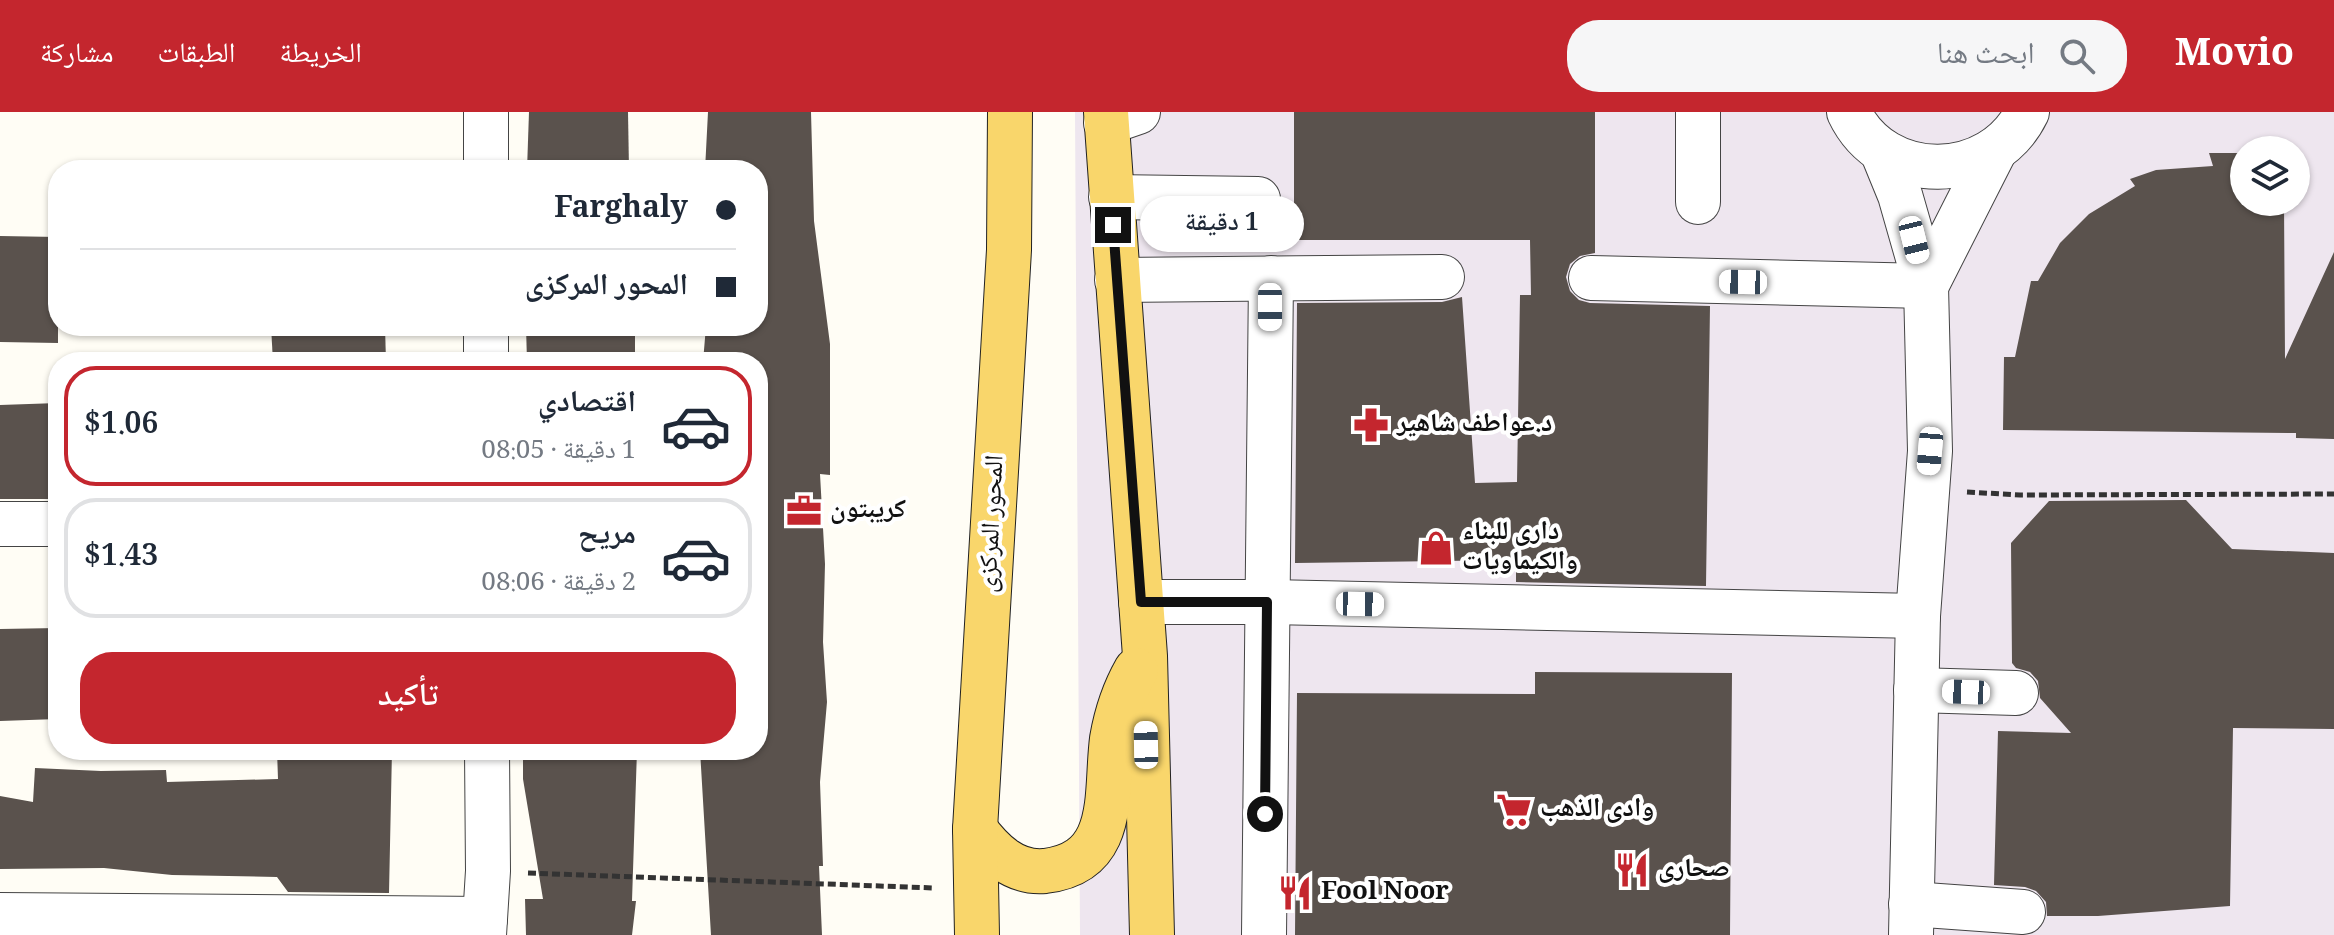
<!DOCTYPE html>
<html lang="ar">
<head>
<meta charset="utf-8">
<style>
  body { margin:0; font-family:Georgia,"Noto Naskh Arabic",serif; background:#f6f6f7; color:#1f2937; direction:rtl; height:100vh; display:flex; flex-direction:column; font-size:30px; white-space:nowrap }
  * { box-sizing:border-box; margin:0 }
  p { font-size:26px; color:#747a83 }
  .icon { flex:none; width:44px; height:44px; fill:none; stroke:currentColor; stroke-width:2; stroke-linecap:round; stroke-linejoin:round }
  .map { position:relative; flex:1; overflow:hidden; direction:ltr }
  .side { position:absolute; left:48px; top:240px; width:720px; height:408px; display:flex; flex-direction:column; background:#fff; border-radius:32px; box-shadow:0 2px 6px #0004; direction:rtl }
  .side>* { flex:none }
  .hud { position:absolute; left:48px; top:48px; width:720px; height:176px; border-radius:32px; box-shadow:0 2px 6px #0004; direction:rtl; display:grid; align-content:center; height:176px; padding:0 32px; background:#fff }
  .buttons { position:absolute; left:2230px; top:24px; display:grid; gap:16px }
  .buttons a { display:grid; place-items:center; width:80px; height:80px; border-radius:50%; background:#fff; box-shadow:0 2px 6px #0004; font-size:40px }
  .end { position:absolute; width:36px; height:36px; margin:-18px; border:10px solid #111; background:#fff; box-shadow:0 0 0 4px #fff }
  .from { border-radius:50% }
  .bubble { position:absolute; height:56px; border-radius:28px; background:#fff; box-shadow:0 2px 6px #0004; font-size:26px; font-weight:600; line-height:56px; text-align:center; direction:rtl }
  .car { position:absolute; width:24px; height:48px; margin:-24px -12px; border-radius:10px; box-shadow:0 0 6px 2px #0007; background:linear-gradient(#fff 24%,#345 0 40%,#fff 0 76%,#345 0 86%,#fff 0) }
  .hud b { display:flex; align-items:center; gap:28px; height:76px; font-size:30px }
  .hud b+b { border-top:2px solid #e0e1e3 }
  .hud i { width:20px; height:20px; background:#1f2937 }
  ul { padding:14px 0 0; list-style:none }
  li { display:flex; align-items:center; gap:24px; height:120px; margin:0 16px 12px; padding:0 16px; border:4px solid #e0e1e3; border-radius:32px }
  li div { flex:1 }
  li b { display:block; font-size:30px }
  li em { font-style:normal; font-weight:600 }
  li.on { border-color:#c4262e }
  li>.icon { width:72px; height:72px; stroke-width:1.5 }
  .action { display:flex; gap:16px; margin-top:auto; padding:16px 32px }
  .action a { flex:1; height:92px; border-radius:32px; background:#c4262e; color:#fff; font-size:32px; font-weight:600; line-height:92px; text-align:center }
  header { display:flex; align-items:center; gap:48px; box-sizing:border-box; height:112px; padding:0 40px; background:#c4262e; color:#fff }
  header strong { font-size:38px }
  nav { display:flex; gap:44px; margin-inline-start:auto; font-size:28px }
  .search { width:560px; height:72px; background:#f6f6f7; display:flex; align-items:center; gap:20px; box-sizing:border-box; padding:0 28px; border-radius:32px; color:#747a83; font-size:30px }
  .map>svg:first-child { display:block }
  .industrial { fill:#eee6ef; fill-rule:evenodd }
  .building { fill:#5a524d }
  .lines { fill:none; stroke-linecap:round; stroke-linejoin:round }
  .minor-casing { stroke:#444; stroke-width:46 }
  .major-casing { stroke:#222; stroke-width:46 }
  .path { stroke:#333; stroke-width:5; stroke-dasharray:8 4; stroke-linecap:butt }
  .minor { stroke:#fff; stroke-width:44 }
  .major { stroke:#f9d66b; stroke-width:44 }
  .route { stroke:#111; stroke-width:10 }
  .labels { text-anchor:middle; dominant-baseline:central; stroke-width:8; stroke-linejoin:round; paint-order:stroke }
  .poi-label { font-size:26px; font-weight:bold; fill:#111; stroke:#fff; text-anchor:start }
  .street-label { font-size:26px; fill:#111; stroke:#fff }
</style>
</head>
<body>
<header>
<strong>Movio</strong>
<div class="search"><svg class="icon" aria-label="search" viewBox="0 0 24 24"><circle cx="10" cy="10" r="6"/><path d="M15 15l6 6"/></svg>ابحث هنا</div>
<nav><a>الخريطة</a><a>الطبقات</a><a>مشاركة</a></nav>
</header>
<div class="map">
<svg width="2334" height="823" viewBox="0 0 2334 823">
  <rect width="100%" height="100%" fill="#fffdf5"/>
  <path class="industrial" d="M1075 0H2334V823H1080ZM2244 38H2296V90H2244Z"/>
  <g class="building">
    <polygon points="529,0 628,0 629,58 527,58"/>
    <polygon points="708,0 811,0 814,109 830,232 830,363 820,362 825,452 823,530 827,590 820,670 823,754 819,754 822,823 711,823 700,638 758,638 758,250 703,250 706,214 758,214 758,58 705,58"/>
    <polygon points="1294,0 1595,0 1595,141 1580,144 1570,152 1566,165 1570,179 1579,188 1590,191 1710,194 1706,474 1516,470 1516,448 1295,451 1297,191 1442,190 1462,185 1475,371 1517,370 1520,183 1531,183 1530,128 1294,128"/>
    <polygon points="2209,41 2244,41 2244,90 2284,90 2285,247 2334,140 2334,327 2296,326 2296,321 2003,318 2004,245 2015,245 2031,169 2038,169 2060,131 2089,102 2135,74 2130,67 2156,58 2213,54"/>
    <polygon points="0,124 58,125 58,231 0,230"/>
    <polygon points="271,214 385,214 386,250 273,250"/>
    <polygon points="526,214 635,214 635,250 527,250"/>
    <polygon points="58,291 58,387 0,387 0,293"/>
    <polygon points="2186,388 2232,437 2334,441 2334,617 2233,616 2230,794 2098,804 2047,804 2046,790 2036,779 2025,775 1994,773 1998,619 2071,621 2040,586 2038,569 2030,560 2016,556 2012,551 2011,431 2049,389"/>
    <polygon points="58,516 58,607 0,609 0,517"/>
    <polygon points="1535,560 1732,561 1730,823 1295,823 1297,581 1535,582"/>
    <polygon points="277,638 392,638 389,781 288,780 277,765 172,763 104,756 0,757 0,684 33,690 35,656 101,659 166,658 167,670 278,667"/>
    <polygon points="523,638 637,638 632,789 636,789 632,823 526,823 525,787 543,787 523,667"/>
  </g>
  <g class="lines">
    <g class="minor-casing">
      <g id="minor">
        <polyline points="1698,0 1698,90"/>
        <path d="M1849 0C1884 74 1992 72 2027 0"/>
        <polyline points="1106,11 1138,0"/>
        <polyline points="1882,39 1900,83 1926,174 1930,339 1918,504 1911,823"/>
        <polyline points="486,58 486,0"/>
        <polyline points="1111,85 1258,87"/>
        <polyline points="1591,166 1926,174"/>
        <polyline points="1117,168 1442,165"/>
        <polyline points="1926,174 1995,38"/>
        <polyline points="486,250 486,214"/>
        <polyline points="0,412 58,412"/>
        <polyline points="1141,490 1267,490 1918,504"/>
        <polyline points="1916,578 2016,581"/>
        <polyline points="1911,792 2023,800"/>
        <polyline points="0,803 485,807"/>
        <polyline points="484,823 488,759 487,638"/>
        <polyline points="1264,823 1271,166"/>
      </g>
    </g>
    <g class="major-casing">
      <g id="major">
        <polyline points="1106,0 1145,544 1152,823"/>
        <path d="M975 717C992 740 1014 762 1045 759 1119 750 1105 681 1112 627 1116 604 1124 579 1136 558"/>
        <polyline points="977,823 975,717 1009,138 1010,0"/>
      </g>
    </g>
    <g class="path">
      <polyline points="1967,380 2020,383 2334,382"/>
      <polyline points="528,761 934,776"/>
    </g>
    <use href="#minor" class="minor"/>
    <use href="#major" class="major"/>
  </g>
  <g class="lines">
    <polyline class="route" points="1113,113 1141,490 1267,490 1265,702"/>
  </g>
  <defs>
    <g id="pharmacy-bare" transform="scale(2.76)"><path d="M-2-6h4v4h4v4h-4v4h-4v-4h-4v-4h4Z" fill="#c4262e" stroke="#fff" stroke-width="2.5" paint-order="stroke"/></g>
    <g id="office-bare" transform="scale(2.76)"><path d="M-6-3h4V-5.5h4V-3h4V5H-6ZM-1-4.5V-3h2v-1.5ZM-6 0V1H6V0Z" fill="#c4262e" stroke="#fff" stroke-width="2.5" paint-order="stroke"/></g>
    <g id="shop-bare" transform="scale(2.76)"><path d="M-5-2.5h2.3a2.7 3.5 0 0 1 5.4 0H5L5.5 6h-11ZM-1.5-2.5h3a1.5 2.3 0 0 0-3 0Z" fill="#c4262e" stroke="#fff" stroke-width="2.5" paint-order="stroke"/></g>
    <g id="supermarket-bare" transform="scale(2.76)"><path d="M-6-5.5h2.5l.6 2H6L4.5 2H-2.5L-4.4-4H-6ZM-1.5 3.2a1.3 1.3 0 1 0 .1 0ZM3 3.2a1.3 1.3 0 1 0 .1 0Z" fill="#c4262e" stroke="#fff" stroke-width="2.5" paint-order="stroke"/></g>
    <g id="restaurant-bare" transform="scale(2.76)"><path d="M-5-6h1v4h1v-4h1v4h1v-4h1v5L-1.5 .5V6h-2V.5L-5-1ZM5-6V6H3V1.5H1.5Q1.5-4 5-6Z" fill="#c4262e" stroke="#fff" stroke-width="2.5" paint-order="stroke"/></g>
  </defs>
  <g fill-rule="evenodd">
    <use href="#pharmacy-bare" x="1371" y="313"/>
    <use href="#office-bare" x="804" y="399"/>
    <use href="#shop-bare" x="1436" y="436"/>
    <use href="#supermarket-bare" x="1514" y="698"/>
    <use href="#restaurant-bare" x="1632" y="758"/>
    <use href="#restaurant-bare" x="1295" y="781"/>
  </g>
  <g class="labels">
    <g class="poi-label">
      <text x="1397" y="313">د.عواطف شاهير</text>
      <text x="830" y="399">كريبتون</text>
      <text x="1462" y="421">دارى للبناء<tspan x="1462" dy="30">والكيماويات</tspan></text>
      <text x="1540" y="698">وادى الذهب</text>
      <text x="1658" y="758">صحارى</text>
      <text x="1321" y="781">Fool Noor</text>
    </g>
    <g class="street-label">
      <text transform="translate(993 412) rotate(-87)">المحور المركزى</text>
    </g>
  </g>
</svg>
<div class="buttons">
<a><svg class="icon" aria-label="layers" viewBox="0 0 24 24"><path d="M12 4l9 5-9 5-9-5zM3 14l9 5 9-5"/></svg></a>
</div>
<i class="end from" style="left:1265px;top:702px"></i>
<i class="end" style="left:1113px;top:113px"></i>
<div class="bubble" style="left:1140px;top:84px;width:164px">1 دقيقة</div>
<i class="car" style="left:1914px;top:128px;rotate:166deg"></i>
<i class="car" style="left:1743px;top:170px;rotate:271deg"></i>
<i class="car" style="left:1270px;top:195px;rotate:180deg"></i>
<i class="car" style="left:1930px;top:339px;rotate:185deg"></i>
<i class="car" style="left:1360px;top:492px;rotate:91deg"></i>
<i class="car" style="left:1966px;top:580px;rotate:272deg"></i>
<i class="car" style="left:1146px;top:633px;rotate:359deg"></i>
<div class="hud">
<b><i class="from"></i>Farghaly</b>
<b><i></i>المحور المركزى</b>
</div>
<section class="side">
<ul>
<li class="on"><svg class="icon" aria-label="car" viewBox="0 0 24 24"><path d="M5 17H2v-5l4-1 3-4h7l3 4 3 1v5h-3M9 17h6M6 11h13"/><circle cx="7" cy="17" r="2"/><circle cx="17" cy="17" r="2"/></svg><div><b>اقتصادي</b><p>1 دقيقة · 08:05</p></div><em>$1.06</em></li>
<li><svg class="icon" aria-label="car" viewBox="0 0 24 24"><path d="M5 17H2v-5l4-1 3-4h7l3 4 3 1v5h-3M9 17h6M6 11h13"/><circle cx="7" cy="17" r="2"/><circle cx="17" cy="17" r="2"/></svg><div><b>مريح</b><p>2 دقيقة · 08:06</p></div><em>$1.43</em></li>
</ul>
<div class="action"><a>تأكيد</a></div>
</section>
</div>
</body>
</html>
